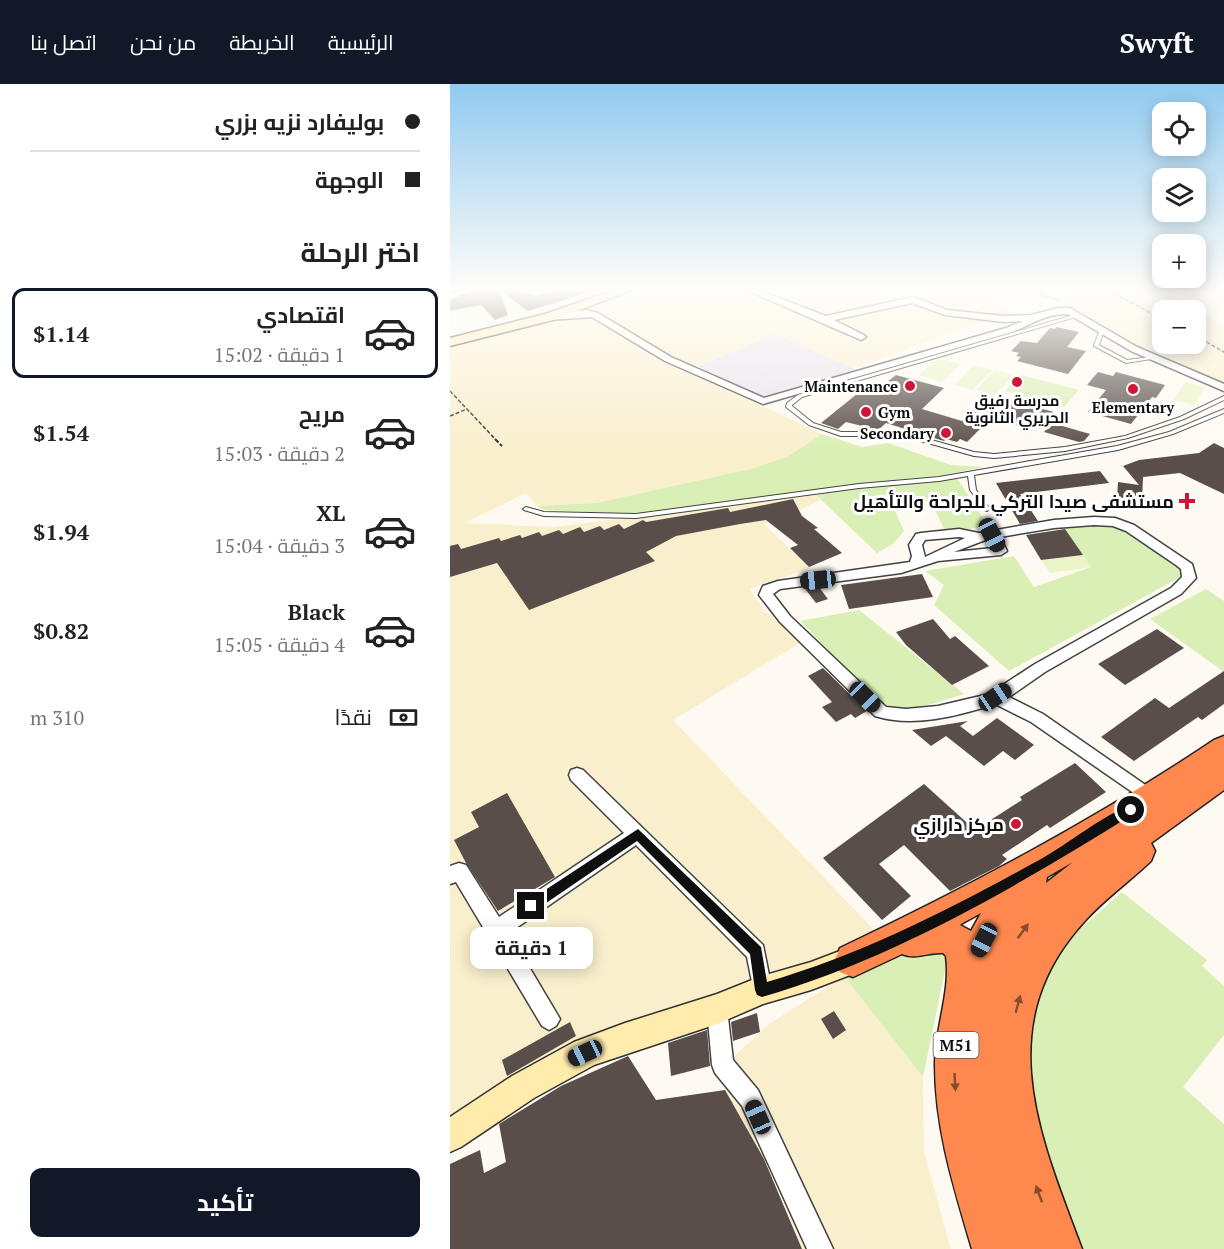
<!DOCTYPE html>
<html lang="ar">
<head>
<meta charset="utf-8">
<style>
  body { margin:0; font-family:"PT Serif",Cairo,serif; background:#f6f6f6; color:#222; direction:rtl; height:100vh; display:flex; flex-direction:column; font-size:22px; white-space:nowrap }
  * { box-sizing:border-box; margin:0 }
  p { font-size:20px; color:#767676 }
  .icon { flex:none; width:33px; height:33px; fill:none; stroke:currentColor; stroke-width:2; stroke-linecap:round; stroke-linejoin:round }
  .map { position:relative; flex:1; overflow:hidden; direction:ltr }
  .side { display:flex; flex-direction:column; background:#fff; width:450px }
  .side>* { flex:none }
  .top-card { display:grid; align-content:center; height:132px; padding:0 30px; background:#fff }
  .controls { position:absolute; left:702px; top:18px; display:grid; gap:12px }
  .controls a { display:grid; place-items:center; width:54px; height:54px; border-radius:12px; background:#fff; box-shadow:0 3px 15px #0003; font-size:30px }
  .end { position:absolute; width:27px; height:27px; margin:-14px; border:8px solid #0f0f0f; background:#fff; box-shadow:0 0 0 3px #fff }
  .from { border-radius:50% }
  .bubble { position:absolute; height:42px; border-radius:12px; background:#fff; box-shadow:0 3px 15px #0003; font-size:20px; font-weight:700; line-height:42px; text-align:center; direction:rtl }
  .car { position:absolute; width:18px; height:36px; margin:-18px -9px; border-radius:8px; box-shadow:0 0 4px 2px #0007; background:linear-gradient(#222 24%,#8ab4d8 0 40%,#222 0 76%,#8ab4d8 0 86%,#222 0) }
  .top-card b { display:flex; align-items:center; gap:21px; height:57px; font-size:22px }
  .top-card b+b { border-top:2px solid #e0e0e0 }
  .top-card i { width:15px; height:15px; background:#222 }
  ul { padding:0; list-style:none }
  li { display:flex; align-items:center; gap:18px; height:90px; margin:0 12px 9px; padding:0 18px; border:3px solid transparent; border-radius:12px }
  li div { flex:1 }
  li b { display:block; font-size:22px }
  li em { font-style:normal; font-weight:700 }
  li.active { border-color:#111827 }
  li>.icon { width:54px; height:54px; stroke-width:1.5 }
  h2 { padding:0 30px; font-size:27px; line-height:72px }
  .pay { display:flex; align-items:center; gap:15px; height:66px; padding:0 30px; font-size:22px }
  .pay p { margin-inline-start:auto }
  .action { display:flex; gap:12px; margin-top:auto; padding:12px 30px }
  .action a { flex:1; height:69px; border-radius:12px; background:#111827; color:#fff; font-size:24px; font-weight:700; line-height:69px; text-align:center }
  header { display:flex; align-items:center; gap:36px; box-sizing:border-box; height:84px; padding:0 30px; background:#111827; color:#fff }
  header strong { font-size:28px }
  nav { display:flex; gap:33px; margin-inline-start:auto; font-size:21px }
  main { display:flex; flex:1; min-height:0 }
  .map>svg:first-child { display:block }
  .industrial { fill:#ebe2ee }
  .farmland { fill:#f9efcd; fill-rule:evenodd }
  .green { fill:#daefb5 }
  .pitch { fill:#ebf5c8 }
  .lines { fill:none; stroke-linecap:round; stroke-linejoin:round }
  .stream { stroke:#2daedd; stroke-width:2 }
  .building { fill:#594e4a }
  .lane-casing { stroke:#424242; stroke-width:2 }
  .street-casing { stroke:#424242; stroke-width:3 }
  .secondary-casing { stroke:#313131; stroke-width:3 }
  .highway-casing { stroke:#202020; stroke-width:3 }
  .path-far1 { stroke:#313131; stroke-width:1.5; stroke-dasharray:4 2; stroke-linecap:butt }
  .path { stroke:#313131; stroke-width:2; stroke-dasharray:5 2; stroke-linecap:butt }
  .lane { fill:#fff; fill-rule:evenodd }
  .street { fill:#fff; fill-rule:evenodd }
  .secondary { fill:#ffebac; fill-rule:evenodd }
  .highway { fill:#ff884f; fill-rule:evenodd }
  .oneway { fill:#874c2f }
  .route { fill:#0f0f0f }
  .poi-dot { fill:#d01637; stroke:#fff; stroke-width:2 }
  .labels { text-anchor:middle; dominant-baseline:central; stroke-width:6; stroke-linejoin:round; paint-order:stroke }
  .far-poi-label { font-size:15px; font-weight:bold; fill:#0f0f0f; stroke:#fff; text-anchor:end }
  .shield { fill:#fff; stroke:#575757; stroke-width:1.5 }
  .shield-label { font-size:16px; font-weight:bold; fill:#0f0f0f }
  .poi-label { font-size:18px; font-weight:bold; fill:#0f0f0f; stroke:#fff; text-anchor:end }
</style>
</head>
<body>
<header>
<strong>Swyft</strong>
<nav><a>الرئيسية</a><a>الخريطة</a><a>من نحن</a><a>اتصل بنا</a></nav>
</header>
<main>
<div class="map">
<svg width="774" height="1165" viewBox="0 0 774 1165">
  <rect width="100%" height="100%" fill="#fffaf1"/>
  <polygon class="industrial" points="325,250 403,284 407,287 315,315 254,289 257,287 248,282"/>
  <g class="farmland">
    <polygon points="203,204 525,204 560,229 403,284 325,250 244,283 241,288 372,350 337,373 300,385 146,419 87,422 76,409 15,439 102,443 366,411 370,416 341,431 314,440 360,484 300,505 312,524 350,559 223,636 428,850 248,924 0,1039 0,263 58,249"/>
    <path d="M591 204H774V215L751 229 774 240V298L697 268 601 214ZM712 226H746V260H712Z"/>
    <polygon points="394,892 473,993 474,1068 501,1165 352,1165 322,1090 275,1006 279,977 319,940"/>
  </g>
  <g class="green">
    <polygon points="571,291 629,306 614,323 555,307"/>
    <polygon points="372,350 412,363 438,359 501,381 534,383 489,392 422,398 184,430 95,426 87,422 146,419 300,385 337,373"/>
    <polygon points="507,394 539,443 495,447 481,417 442,420 454,447 443,460 427,469 366,411 417,403"/>
    <polygon points="653,439 676,444 729,479 734,491 559,587 484,521 494,501 475,487 564,472 584,503 641,483 614,444"/>
    <polygon points="756,505 774,517 774,588 700,535"/>
    <path d="M409 526 514 610C489 617 455 632 431 621L350 537Z"/>
    <polygon points="672,808 757,876 752,882 774,902 774,951 733,1003 774,1040 774,1165 619,1165 571,973 579,922 600,879 630,845"/>
    <polygon points="457,864 497,866 496,882 473,993 394,892"/>
  </g>
  <g class="pitch">
    <polygon points="488,274 511,280 492,298 469,291"/>
    <polygon points="524,281 542,286 523,306 504,301"/>
    <polygon points="545,286 564,291 545,311 526,306"/>
    <polygon points="735,298 755,303 744,321 723,316"/>
    <polygon points="633,471 642,483 600,489 591,476"/>
  </g>
  <g class="lines">
    <polyline class="stream" points="587,204 593,212 610,216"/>
  </g>
  <g class="building">
    <polygon points="30,204 58,204 86,212 114,204 144,204 144,207 78,227 49,206 58,231 45,236 31,221 0,227 0,218"/>
    <polygon points="607,243 629,248 617,263 636,267 618,290 567,277 571,273 566,272 569,269 561,267 571,257 587,259 600,244 605,245"/>
    <polygon points="648,288 663,292 666,288 715,301 706,314 702,313 681,340 638,328 656,306 637,301"/>
    <polygon points="446,291 494,304 472,325 512,337 534,314 552,319 556,315 604,328 593,341 573,335 567,341 541,334 517,358 510,355 507,358 496,355 494,357 436,339 428,346 396,338 388,345 371,339 413,305 424,308"/>
    <polygon points="602,339 640,350 634,357 629,358 594,348"/>
    <polygon points="764,359 774,364 774,410 730,389 693,393 692,417 667,414 668,398 689,401 673,382 689,376 749,369"/>
    <polygon points="650,387 659,399 570,410 588,437 570,440 546,399"/>
    <polygon points="343,415 352,432 368,444 364,445 392,469 359,483 340,464 348,461 316,436 290,440 226,452 196,468 205,477 79,526 47,479 0,493 0,462 8,460 11,465 49,454 51,457 70,451 72,454 89,448 92,452 109,446 113,450 130,443 134,448 150,442 154,446 169,440 174,445 193,436 196,438 278,424 280,428"/>
    <polygon points="615,445 633,471 591,476 576,451"/>
    <polygon points="472,490 483,513 399,525 391,501"/>
    <polygon points="368,502 378,515 366,519 356,506"/>
    <polygon points="483,535 500,555 505,552 539,582 502,601 456,561 446,548"/>
    <polygon points="707,545 734,564 675,601 648,580"/>
    <polygon points="373,584 417,627 405,634 401,630 386,638 372,623 382,618 358,592"/>
    <polygon points="774,587 774,620 752,636 748,633 684,677 651,653 705,614 719,624"/>
    <polygon points="547,634 584,661 565,676 553,667 534,682 496,652 481,662 462,646 518,637 510,642 523,652"/>
    <polygon points="625,679 656,708 600,744 597,741 552,771 557,775 549,782 500,807 454,761 429,780 461,812 432,836 373,774 474,700 525,746 572,716 570,713"/>
    <polygon points="57,709 105,793 48,827 16,779 4,756 29,743 21,728"/>
    <polygon points="384,927 396,946 383,955 371,935"/>
    <polygon points="307,929 310,948 283,957 281,938"/>
    <polygon points="120,938 126,952 57,992 52,976"/>
    <polygon points="257,946 260,982 221,992 218,959"/>
    <polygon points="178,972 206,1016 275,1006 314,1075 352,1165 0,1165 0,1080 30,1066 34,1089 56,1078 49,1040 111,1002"/>
  </g>
  <g class="lines">
    <g class="lane-casing">
      <g id="lane">
        <polygon points="627,230 629,230 629,232 352,313 342,321 342,322 363,339 391,348 453,348 524,368 544,370 615,363 675,352 730,333 774,312 774,316 734,335 678,354 615,367 544,374 524,372 453,352 391,352 359,341 336,323 337,319 348,311"/>
        <polygon points="650,246 654,247 649,261 677,276 701,273 703,274 701,275 676,279 644,262 644,261"/>
        <polygon points="774,325 774,329 723,350 668,366 524,391 526,406 540,425 537,427 535,426 520,406 518,392 489,397 409,404 186,434 94,432 74,426 73,425 76,423 94,428 186,430 409,400 489,393 667,362 719,348"/>
      </g>
    </g>
    <g class="street-casing">
      <g id="street">
        <polygon points="17,204 28,204 0,216 0,210"/>
        <path d="M292 204H303L376 232 463 213 497 226 553 232 581 231 608 224H620L687 263 774 300V307L681 267 618 230C594 230 583 240 562 248L313 320 215 277 142 233 99 236 95 233 99 230 136 226 148 229 221 273 314 314 556 244 573 237 553 238 495 231 462 219 384 236 414 251 416 253 411 256Z"/>
        <path d="M644 433 665 434 684 441 742 480 746 494 731 510 595 588 559 613 593 630 707 709 710 714 707 719 701 721 581 638 545 620C508 632 463 644 425 632L330 538 309 511 313 502 328 497 460 478 462 472 459 461 466 450 471 449 509 445 529 449 604 436ZM644 441 663 442 676 447 726 481 731 485 732 493 721 504 585 580 539 610 488 622 456 625 436 623 340 532 323 510 330 505 451 489 488 477 551 471 557 467 550 453 604 444ZM509 453 515 454 475 473 472 461 475 456ZM538 455 543 464 504 468Z"/>
        <polygon points="127,684 133,686 313,861 322,906 319,913 312,916 305,913 297,873 186,761 59,849 110,935 106,942 99,946 92,942 6,798 0,800 0,782 9,779 16,781 49,833 174,749 121,696 119,691 121,686"/>
        <polygon points="267,915 274,918 277,925 283,976 308,1006 383,1165 357,1165 292,1022 265,989 262,981 257,925 260,918"/>
      </g>
    </g>
    <g class="secondary-casing">
      <g id="secondary">
        <polygon points="170,204 187,204 103,236 0,262 0,254 95,230"/>
        <polygon points="403,862 413,866 417,876 413,886 361,906 313,920 267,940 144,981 84,1014 11,1063 0,1068 0,1033 62,992 124,958 175,939 267,910 312,892 361,878"/>
      </g>
    </g>
    <g class="highway-casing">
      <path id="highway" d="M774 652V706L701 759 705 767 701 777C679 798 653 816 633 839 540 942 590 1053 632 1165H522C504 1104 485 1045 485 981 485 943 501 908 496 872L493 869C478 868 466 876 452 870L403 893 390 888 385 876 390 864C520 802 645 736 764 656ZM623 778 596 799 597 793ZM531 829 521 847 510 841 511 840Z"/>
    </g>
    <g class="path-far1">
      <polyline points="654,204 712,235"/>
      <polyline points="746,252 774,268"/>
      <polyline points="0,307 47,357"/>
      <polyline points="0,332 17,325"/>
    </g>
    <polyline class="path" points="45,355 52,362"/>
    <use href="#lane" class="lane"/>
    <use href="#street" class="street"/>
    <use href="#secondary" class="secondary"/>
    <use href="#highway" class="highway"/>
  </g>
  <defs><path id="oneway-solid" d="M-6-.8H1V-3.2L6.5 0L1 3.2V.8H-6Z" transform="scale(1.5)"/></defs>
  <g class="oneway">
    <use href="#oneway-solid" transform="translate(573 847) rotate(-54)"/>
    <use href="#oneway-solid" transform="translate(568 920) rotate(-75)"/>
    <use href="#oneway-solid" transform="translate(505 998) rotate(87)"/>
    <use href="#oneway-solid" transform="translate(589 1110) rotate(-110)"/>
  </g>
  <linearGradient id="sky" x2="0" y2="1"><stop stop-color="#91caf0"/><stop offset="0.56" stop-color="#fffdf9"/><stop offset="1" stop-color="#fffdf9" stop-opacity="0"/></linearGradient>
  <rect width="774" height="367" fill="url(#sky)"/>
  <path class="route" d="M681 721 685 722V729C567 802 446 874 312 913L307 911 305 906 300 870 187 757 86 826 81 828 75 822 77 818 188 745 311 863 317 898C414 870 504 823 591 775 618 760 653 731 681 721Z"/>
  <g class="poi-dot">
    <circle cx="567" cy="298" r="6"/>
    <circle cx="460" cy="302" r="6"/>
    <circle cx="683" cy="305" r="6"/>
    <circle cx="416" cy="328" r="6"/>
    <circle cx="496" cy="349" r="6"/>
    <path d="M734 408h6v6h6v6h-6v6h-6v-6h-6v-6h6z"/>
    <circle cx="566" cy="740" r="6"/>
  </g>
  <g class="labels">
    <g class="far-poi-label">
      <text x="448" y="302">Maintenance</text>
      <text x="567" y="316" text-anchor="middle">مدرسة رفيق<tspan x="567" dy="17">الحريري الثانوية</tspan></text>
      <text x="683" y="323" text-anchor="middle">Elementary</text>
      <text x="428" y="328" text-anchor="start">Gym</text>
      <text x="484" y="349">Secondary</text>
    </g>
    <rect class="shield" x="483.5" y="948" width="45" height="26" rx="4.5"/>
    <g class="shield-label">
      <text x="506" y="961">M51</text>
    </g>
    <g class="poi-label">
      <text x="724" y="417">مستشفى صيدا التركي للجراحة والتأهيل</text>
      <text x="554" y="740">مركز دارازي</text>
    </g>
  </g>
</svg>
<div class="controls">
<a><svg class="icon" aria-label="locate" viewBox="0 0 24 24"><circle cx="12" cy="12" r="6"/><path d="M12 2v4M12 18v4M2 12h4M18 12h4"/></svg></a>
<a><svg class="icon" aria-label="layers" viewBox="0 0 24 24"><path d="M12 4l9 5-9 5-9-5zM3 14l9 5 9-5"/></svg></a>
<a>+</a>
<a>−</a>
</div>
<i class="end from" style="left:681px;top:726px"></i>
<i class="end" style="left:81px;top:822px"></i>
<div class="bubble" style="left:20px;top:843px;width:123px">1 دقيقة</div>
<i class="car" style="left:542px;top:451px;rotate:152deg"></i>
<i class="car" style="left:368px;top:496px;rotate:264deg"></i>
<i class="car" style="left:415px;top:613px;rotate:135deg"></i>
<i class="car" style="left:545px;top:613px;rotate:56deg"></i>
<i class="car" style="left:534px;top:856px;rotate:207deg"></i>
<i class="car" style="left:135px;top:969px;rotate:245deg"></i>
<i class="car" style="left:308px;top:1033px;rotate:336deg"></i>
</div>
<section class="side">
<div class="top-card">
<b><i class="from"></i>بوليفارد نزيه بزري</b>
<b><i></i>الوجهة</b>
</div>
<h2>اختر الرحلة</h2>
<ul>
<li class="active"><svg class="icon" aria-label="car" viewBox="0 0 24 24"><path d="M5 17H2v-5l4-1 3-4h7l3 4 3 1v5h-3M9 17h6M6 11h13"/><circle cx="7" cy="17" r="2"/><circle cx="17" cy="17" r="2"/></svg><div><b>اقتصادي</b><p>1 دقيقة · 15:02</p></div><em>$1.14</em></li>
<li><svg class="icon" aria-label="car" viewBox="0 0 24 24"><path d="M5 17H2v-5l4-1 3-4h7l3 4 3 1v5h-3M9 17h6M6 11h13"/><circle cx="7" cy="17" r="2"/><circle cx="17" cy="17" r="2"/></svg><div><b>مريح</b><p>2 دقيقة · 15:03</p></div><em>$1.54</em></li>
<li><svg class="icon" aria-label="car" viewBox="0 0 24 24"><path d="M5 17H2v-5l4-1 3-4h7l3 4 3 1v5h-3M9 17h6M6 11h13"/><circle cx="7" cy="17" r="2"/><circle cx="17" cy="17" r="2"/></svg><div><b>XL</b><p>3 دقيقة · 15:04</p></div><em>$1.94</em></li>
<li><svg class="icon" aria-label="car" viewBox="0 0 24 24"><path d="M5 17H2v-5l4-1 3-4h7l3 4 3 1v5h-3M9 17h6M6 11h13"/><circle cx="7" cy="17" r="2"/><circle cx="17" cy="17" r="2"/></svg><div><b>Black</b><p>4 دقيقة · 15:05</p></div><em>$0.82</em></li>
</ul>
<div class="pay"><svg class="icon" aria-label="cash" viewBox="0 0 24 24"><path d="M3 7h18v10H3z"/><circle cx="12" cy="12" r="2"/></svg>نقدًا<p>310 m</p></div>
<div class="action"><a>تأكيد</a></div>
</section>
</main>
</body>
</html>
